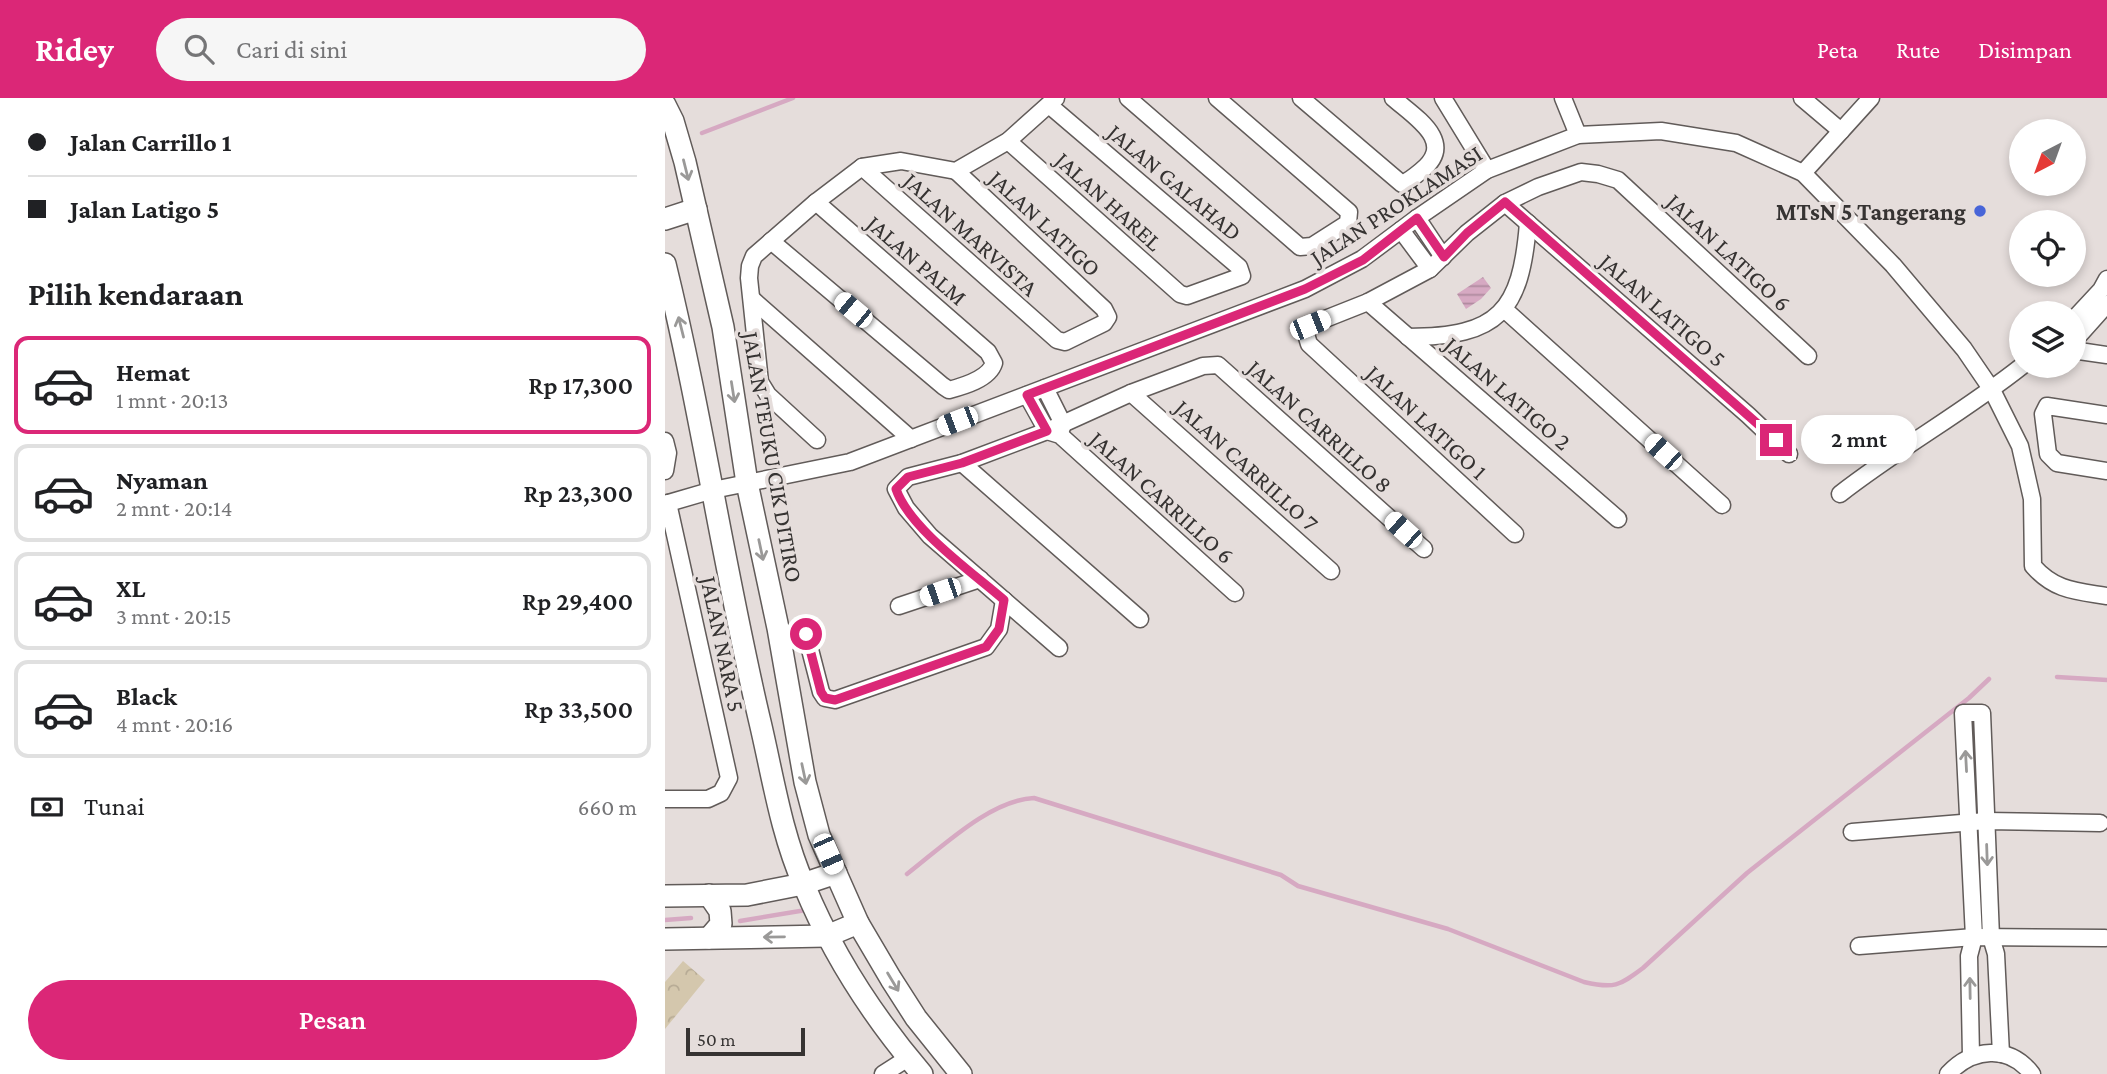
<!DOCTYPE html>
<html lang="id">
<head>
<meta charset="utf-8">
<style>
  body { margin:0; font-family:"Crimson Pro",serif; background:#f6f6f6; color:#202124; height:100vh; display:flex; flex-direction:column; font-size:26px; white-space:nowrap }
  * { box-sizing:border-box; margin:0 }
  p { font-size:23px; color:#757577 }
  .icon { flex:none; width:38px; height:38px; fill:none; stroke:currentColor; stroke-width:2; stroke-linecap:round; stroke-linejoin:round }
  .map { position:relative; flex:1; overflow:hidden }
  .panel { display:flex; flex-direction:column; background:#fff; width:665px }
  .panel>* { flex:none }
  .banner { display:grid; align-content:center; height:154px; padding:0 28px; background:#fff }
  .needle { width:46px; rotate:221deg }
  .controls { position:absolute; left:1344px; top:21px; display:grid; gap:14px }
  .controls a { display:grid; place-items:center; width:77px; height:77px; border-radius:50%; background:#fff; box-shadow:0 4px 10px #0003; font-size:35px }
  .scale { position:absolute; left:21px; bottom:18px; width:119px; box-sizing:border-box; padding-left:7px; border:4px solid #363332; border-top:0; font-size:19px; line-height:24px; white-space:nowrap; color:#363332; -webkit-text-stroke:5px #e5dddb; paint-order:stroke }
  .end { position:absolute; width:32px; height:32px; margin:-16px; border:9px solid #db2777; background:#fff; box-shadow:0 0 0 4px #fff }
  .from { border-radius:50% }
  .bubble { position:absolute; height:49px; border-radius:24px; background:#fff; box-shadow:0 4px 10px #0003; font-size:23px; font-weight:600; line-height:49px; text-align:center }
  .car { position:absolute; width:21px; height:42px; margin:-21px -10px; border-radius:9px; box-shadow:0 0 5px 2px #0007; background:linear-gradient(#fff 24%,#345 0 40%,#fff 0 76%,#345 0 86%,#fff 0) }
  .banner b { display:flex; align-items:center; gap:24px; height:66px; font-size:26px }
  .banner b+b { border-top:2px solid #e0e0e0 }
  .banner i { width:18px; height:18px; background:#202124 }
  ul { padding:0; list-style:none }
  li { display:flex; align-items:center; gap:21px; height:98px; margin:0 14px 10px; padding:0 14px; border:4px solid #e0e0e0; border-radius:14px }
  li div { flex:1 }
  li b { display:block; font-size:26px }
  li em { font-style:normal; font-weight:600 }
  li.on { border-color:#db2777 }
  li>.icon { width:63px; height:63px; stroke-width:1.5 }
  h2 { padding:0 28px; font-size:32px; line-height:84px }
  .pay { display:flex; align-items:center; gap:18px; height:77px; padding:0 28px; font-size:26px }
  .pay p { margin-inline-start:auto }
  .cta { display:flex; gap:14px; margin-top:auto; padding:14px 28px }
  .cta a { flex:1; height:80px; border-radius:42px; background:#db2777; color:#fff; font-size:28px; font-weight:600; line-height:80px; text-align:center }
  header { display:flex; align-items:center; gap:42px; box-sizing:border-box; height:98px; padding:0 35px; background:#db2777; color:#fff }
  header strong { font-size:33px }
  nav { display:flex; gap:38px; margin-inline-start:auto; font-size:24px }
  .search { width:490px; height:63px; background:#f6f6f6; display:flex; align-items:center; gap:18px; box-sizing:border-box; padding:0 24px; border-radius:38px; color:#757577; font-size:26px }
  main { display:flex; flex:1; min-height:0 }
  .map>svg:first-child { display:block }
  .forest { fill:url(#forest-crowns) }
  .water { fill:url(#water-rules) }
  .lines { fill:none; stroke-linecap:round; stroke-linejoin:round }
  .stream { stroke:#d6a9c2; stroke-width:4.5 }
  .street-casing { stroke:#615b59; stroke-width:19 }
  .secondary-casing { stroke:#615b59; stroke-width:24 }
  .street { stroke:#fff; stroke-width:16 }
  .secondary { stroke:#fff; stroke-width:21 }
  .oneway { stroke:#9a9998 }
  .route { stroke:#db2777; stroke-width:9 }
  .poi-dot { fill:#4865d8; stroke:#e5dddb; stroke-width:2.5 }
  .labels { text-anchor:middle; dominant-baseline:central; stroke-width:7; stroke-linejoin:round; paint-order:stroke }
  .street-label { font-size:24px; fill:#363332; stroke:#e5dddb }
  .poi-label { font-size:24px; font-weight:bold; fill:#363332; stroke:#e5dddb; text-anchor:end }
</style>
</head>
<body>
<header>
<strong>Ridey</strong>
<div class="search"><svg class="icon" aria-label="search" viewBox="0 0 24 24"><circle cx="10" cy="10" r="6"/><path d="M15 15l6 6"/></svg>Cari di sini</div>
<nav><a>Peta</a><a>Rute</a><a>Disimpan</a></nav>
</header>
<main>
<section class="panel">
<div class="banner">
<b><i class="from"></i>Jalan Carrillo 1</b>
<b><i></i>Jalan Latigo 5</b>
</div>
<h2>Pilih kendaraan</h2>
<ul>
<li class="on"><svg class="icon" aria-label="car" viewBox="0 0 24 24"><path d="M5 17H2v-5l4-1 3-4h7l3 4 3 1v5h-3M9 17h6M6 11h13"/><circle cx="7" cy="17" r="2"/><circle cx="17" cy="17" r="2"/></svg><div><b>Hemat</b><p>1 mnt · 20:13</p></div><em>Rp 17,300</em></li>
<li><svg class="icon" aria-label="car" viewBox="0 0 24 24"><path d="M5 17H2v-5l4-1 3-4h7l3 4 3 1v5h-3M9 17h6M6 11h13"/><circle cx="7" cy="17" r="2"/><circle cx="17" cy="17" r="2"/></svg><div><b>Nyaman</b><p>2 mnt · 20:14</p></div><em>Rp 23,300</em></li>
<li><svg class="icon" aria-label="car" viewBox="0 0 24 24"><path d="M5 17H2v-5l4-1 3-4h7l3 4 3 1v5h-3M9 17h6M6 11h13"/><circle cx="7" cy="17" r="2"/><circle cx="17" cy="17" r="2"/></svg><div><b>XL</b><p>3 mnt · 20:15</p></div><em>Rp 29,400</em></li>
<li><svg class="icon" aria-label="car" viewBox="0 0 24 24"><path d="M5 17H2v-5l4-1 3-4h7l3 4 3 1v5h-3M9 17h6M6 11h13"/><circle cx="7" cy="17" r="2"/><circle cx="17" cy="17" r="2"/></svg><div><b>Black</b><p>4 mnt · 20:16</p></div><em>Rp 33,500</em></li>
</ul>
<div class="pay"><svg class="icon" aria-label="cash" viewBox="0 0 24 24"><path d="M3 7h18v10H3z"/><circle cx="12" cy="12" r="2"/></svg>Tunai<p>660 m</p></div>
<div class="cta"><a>Pesan</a></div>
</section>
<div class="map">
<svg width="1442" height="976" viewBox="0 0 1442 976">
  <defs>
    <pattern id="forest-crowns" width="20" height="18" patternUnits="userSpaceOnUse" patternTransform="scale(1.75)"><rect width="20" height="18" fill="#d4c7ad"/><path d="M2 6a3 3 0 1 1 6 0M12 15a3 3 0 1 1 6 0" fill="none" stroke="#b7ab95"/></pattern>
    <pattern id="water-rules" width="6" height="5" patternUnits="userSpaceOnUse" patternTransform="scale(1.75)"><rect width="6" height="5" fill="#d6a9c2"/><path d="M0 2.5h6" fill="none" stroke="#ae8a9e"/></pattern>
  </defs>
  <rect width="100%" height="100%" fill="#e5dddb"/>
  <polygon class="forest" points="18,863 40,882 0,931 0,884"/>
  <polygon class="water" points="818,179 826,190 816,201 801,211 792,196"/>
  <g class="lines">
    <g class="stream">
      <polyline points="37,35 128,0"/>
      <polyline points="1392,579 1442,582"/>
      <path d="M242 776C277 749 325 702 369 700L616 777 633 788 783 831 919 884C949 891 954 888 978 870L1082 775 1304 600 1324 581"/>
      <polyline points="0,822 26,820"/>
      <polyline points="75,823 141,812"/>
    </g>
    <g class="street-casing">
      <g id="street">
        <polyline points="463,0 635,149 647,148 683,125 684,114 552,0"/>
        <path d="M636 0 737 86C744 83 750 78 756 73 792 44 751 20 728 0"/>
        <polyline points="778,0 822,72"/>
        <polyline points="898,0 913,37"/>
        <polyline points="1137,0 1176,33"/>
        <polyline points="343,43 515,196 522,198 577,178 574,169 384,7"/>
        <polyline points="197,69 392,242 400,244 439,225 443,219 439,211 291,73"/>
        <polyline points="1138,75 1206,0"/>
        <polyline points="840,105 1083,317 1124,356"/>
        <polyline points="752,120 778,159"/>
        <polyline points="736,132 765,171"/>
        <path d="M106 143 278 288 284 292C299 288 324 281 329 265L323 254 151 104"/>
        <polyline points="87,201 246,341"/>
        <polyline points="703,204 953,421"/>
        <polyline points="839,211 1057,407"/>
        <polyline points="1409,221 1436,192 1442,181"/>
        <path d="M743 239C834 239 856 213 863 125"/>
        <polyline points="1409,243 1442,206"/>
        <polyline points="1409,246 1414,253 1442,257"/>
        <polyline points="380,290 398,326 395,335"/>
        <polyline points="466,295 666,473"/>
        <polyline points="362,297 382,333 395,337 570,495"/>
        <polyline points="1442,317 1382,308 1378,316 1383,356 1392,365 1442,373"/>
        <polyline points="152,342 103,297 95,284 84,180 85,168 89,158 151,104 197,69 236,63 291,73 343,43 391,0"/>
        <polyline points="0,343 3,355 0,373"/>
        <polyline points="297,365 475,521"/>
        <path d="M1175 396C1234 350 1299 314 1357 268"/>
        <path d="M0 406 48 392 185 364 640 191 697 161 752 120 822 72 913 37 996 33 1071 45 1138 75 1228 167 1299 251 1327 292 1355 348 1367 401 1368 468C1390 493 1411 493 1442 498"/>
        <polyline points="850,436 644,246 641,236 645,227 703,204 765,171 802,135 840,105 873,89 916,74 933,76 953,82 1143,258"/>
        <polyline points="234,508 315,481"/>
        <polyline points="141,536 156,594 160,600 170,602 321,549 334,531 339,502"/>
        <polyline points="394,550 265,438 241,410 231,391 243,379 297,365 382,333 466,295 538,268 553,267 759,451"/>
        <polyline points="0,701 43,701 56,695 64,680 3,405"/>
        <polyline points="1187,734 1321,723 1435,725"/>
        <polyline points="1194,848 1309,839 1440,840"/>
        <polyline points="1306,958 1304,858 1309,839 1298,615 1317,615 1326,839 1331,856 1336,956"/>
        <polyline points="218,976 243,960"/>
        <path d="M1283 976C1307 950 1344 946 1367 976"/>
      </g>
    </g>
    <g class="secondary-casing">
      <g id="secondary">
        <polyline points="0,7 8,23 20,64 58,229 82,385 113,530 140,684 154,737 193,825 226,881 251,920 296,976"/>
        <polyline points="0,121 31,111"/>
        <path d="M0 166C37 317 59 472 95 624 108 679 116 735 139 787 167 855 209 920 257 976"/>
        <polyline points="0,798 82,797 138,786 171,775"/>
        <polyline points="44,840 56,826 55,813 44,797"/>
        <polyline points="0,841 162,838 193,825"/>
      </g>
    </g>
    <use href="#street" class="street"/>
    <use href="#secondary" class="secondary"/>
  </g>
  <defs><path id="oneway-shaft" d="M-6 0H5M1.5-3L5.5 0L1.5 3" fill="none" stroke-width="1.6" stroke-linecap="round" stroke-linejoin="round" transform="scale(1.75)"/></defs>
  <g class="oneway">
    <use href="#oneway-shaft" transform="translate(21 72) rotate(76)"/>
    <use href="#oneway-shaft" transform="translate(16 229) rotate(-104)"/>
    <use href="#oneway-shaft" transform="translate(68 294) rotate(81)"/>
    <use href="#oneway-shaft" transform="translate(96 452) rotate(78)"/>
    <use href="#oneway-shaft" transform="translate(1301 663) rotate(-93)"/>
    <use href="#oneway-shaft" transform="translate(139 676) rotate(78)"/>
    <use href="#oneway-shaft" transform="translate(1322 757) rotate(88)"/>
    <use href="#oneway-shaft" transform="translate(109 839) rotate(179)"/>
    <use href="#oneway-shaft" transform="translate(228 884) rotate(59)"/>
    <use href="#oneway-shaft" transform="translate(1305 890) rotate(-91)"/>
  </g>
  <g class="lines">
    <path class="route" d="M141 536 156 594 160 600 170 602 321 549 334 531 339 502C308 475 244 430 231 391L243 379 297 365 382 333 362 297 640 191 698 162 752 120 779 159 802 135 840 104 1111 342"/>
  </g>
  <circle class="poi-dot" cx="1315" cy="113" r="7"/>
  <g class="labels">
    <g class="street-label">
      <text transform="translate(510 84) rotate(40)">JALAN GALAHAD</text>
      <text transform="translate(444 103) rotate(42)">JALAN HAREL</text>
      <text transform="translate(731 107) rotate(-33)">JALAN PROKLAMASI</text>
      <text transform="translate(380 125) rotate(43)">JALAN LATIGO</text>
      <text transform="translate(306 136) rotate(42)">JALAN MARVISTA</text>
      <text transform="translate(1064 154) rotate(43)">JALAN LATIGO 6</text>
      <text transform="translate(252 162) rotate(41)">JALAN PALM</text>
      <text transform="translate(998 212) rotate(41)">JALAN LATIGO 5</text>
      <text transform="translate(843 295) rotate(41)">JALAN LATIGO 2</text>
      <text transform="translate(762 324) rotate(43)">JALAN LATIGO 1</text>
      <text transform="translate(655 328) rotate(42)">JALAN CARRILLO 8</text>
      <text transform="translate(108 359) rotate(80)">JALAN TEUKU CIK DITIRO</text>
      <text transform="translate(582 367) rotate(42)">JALAN CARRILLO 7</text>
      <text transform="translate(497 399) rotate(42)">JALAN CARRILLO 6</text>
      <text transform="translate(58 546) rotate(78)">JALAN NARA 5</text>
    </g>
    <g class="poi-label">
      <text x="1301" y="113">MTsN 5 Tangerang</text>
    </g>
  </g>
</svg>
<div class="controls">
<a><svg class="needle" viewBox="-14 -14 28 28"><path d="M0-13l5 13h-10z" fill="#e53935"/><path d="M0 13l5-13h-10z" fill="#757577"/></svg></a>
<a><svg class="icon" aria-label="locate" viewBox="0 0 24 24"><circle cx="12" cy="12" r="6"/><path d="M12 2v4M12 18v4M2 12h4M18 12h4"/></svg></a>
<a><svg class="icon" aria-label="layers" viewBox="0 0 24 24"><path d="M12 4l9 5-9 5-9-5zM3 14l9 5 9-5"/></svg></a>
</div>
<div class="scale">50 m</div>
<i class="end from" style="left:141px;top:536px"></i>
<i class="end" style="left:1111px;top:342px"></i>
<div class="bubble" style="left:1136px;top:317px;width:116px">2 mnt</div>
<i class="car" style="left:188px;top:212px;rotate:310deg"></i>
<i class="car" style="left:645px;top:227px;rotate:68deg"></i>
<i class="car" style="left:292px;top:323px;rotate:249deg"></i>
<i class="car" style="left:998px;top:354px;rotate:312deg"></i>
<i class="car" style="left:738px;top:432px;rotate:312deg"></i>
<i class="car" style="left:275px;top:494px;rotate:251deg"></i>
<i class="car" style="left:163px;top:756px;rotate:156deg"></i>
</div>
</main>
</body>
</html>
